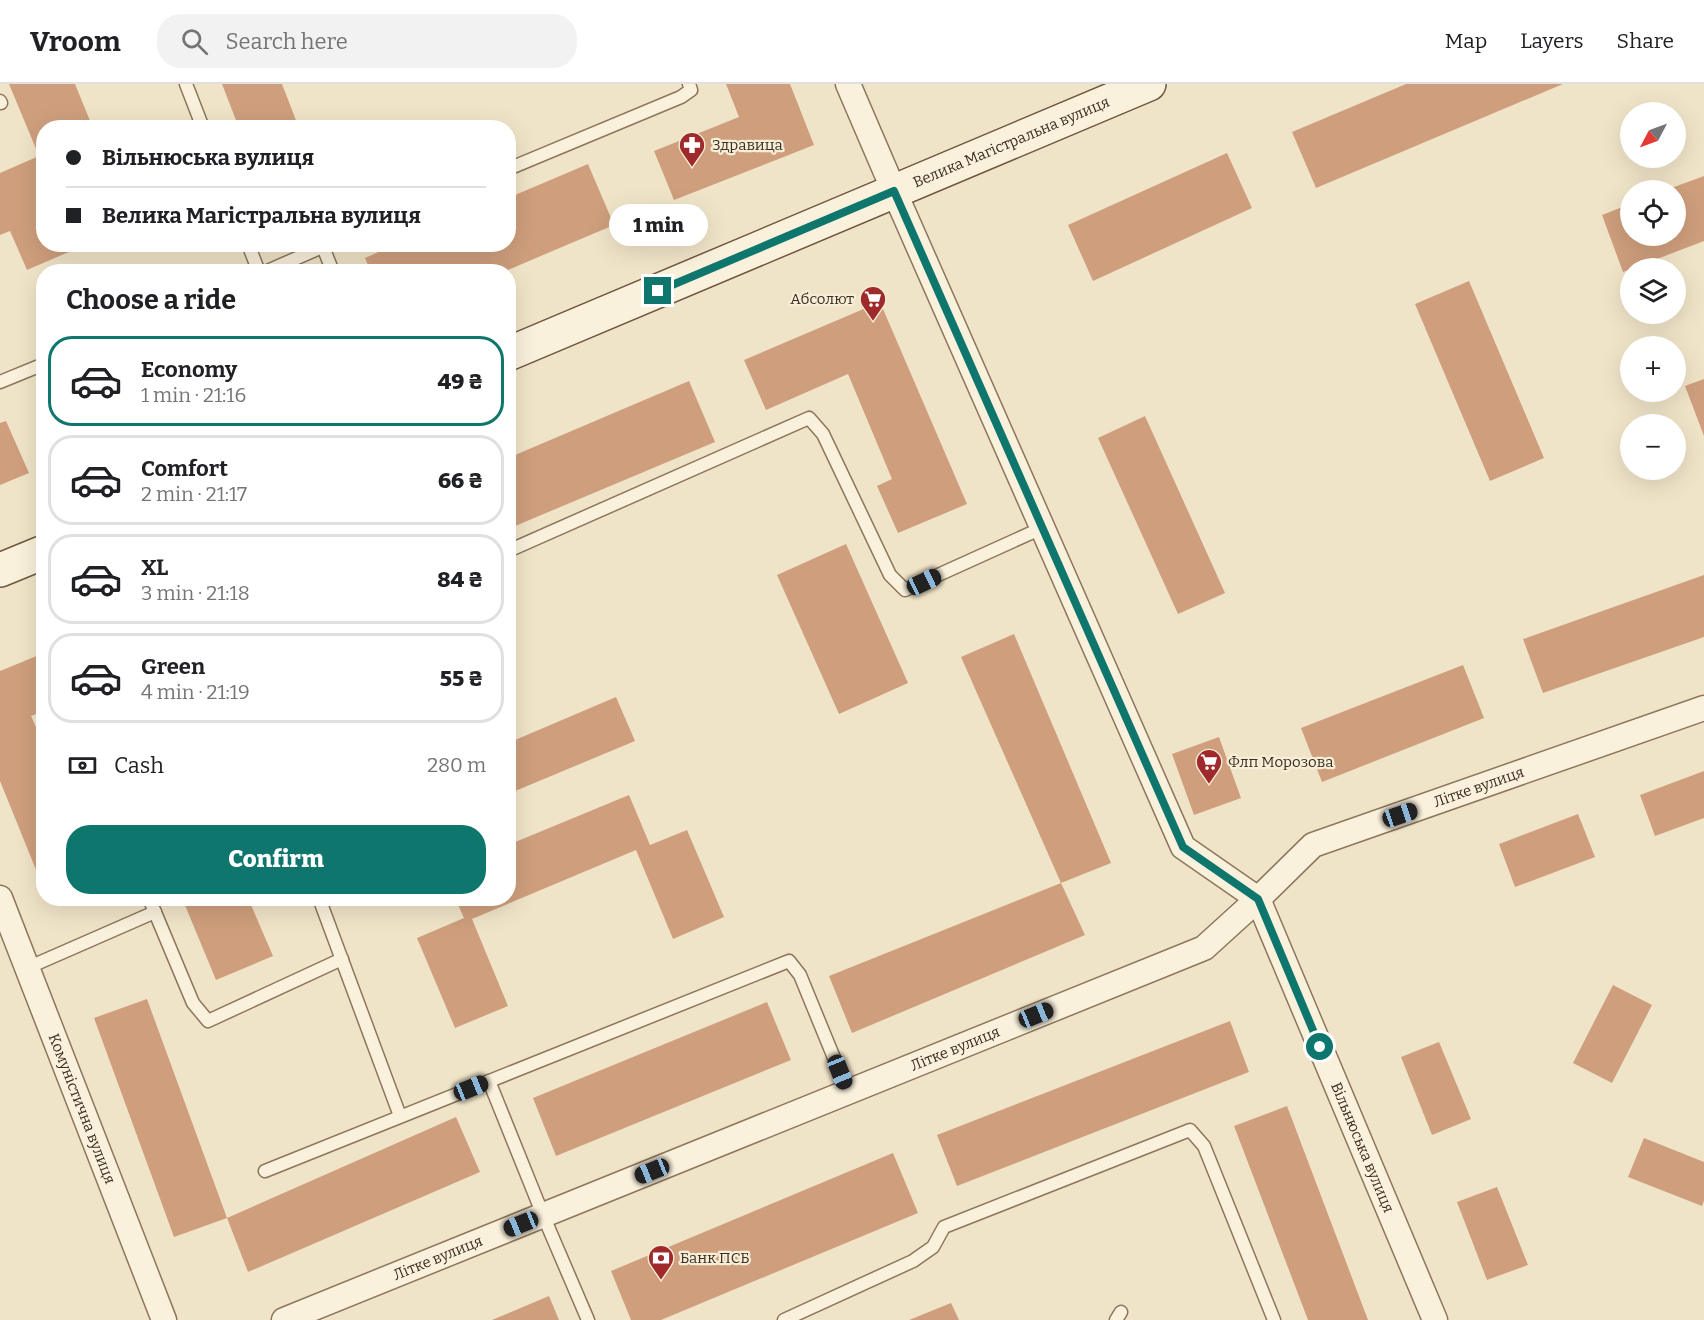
<!DOCTYPE html>
<html lang="en">
<head>
<meta charset="utf-8">
<style>
  body { margin:0; font-family:Bitter,serif; background:#f2f2f2; color:#202124; height:100vh; display:flex; flex-direction:column; font-size:22px; white-space:nowrap }
  * { box-sizing:border-box; margin:0 }
  p { font-size:20px; color:#757577 }
  .icon { flex:none; width:33px; height:33px; fill:none; stroke:currentColor; stroke-width:2; stroke-linecap:round; stroke-linejoin:round }
  .map { position:relative; flex:1; overflow:hidden }
  .sheet { position:absolute; left:36px; top:180px; width:480px; height:642px; display:flex; flex-direction:column; background:#fff; border-radius:24px; box-shadow:0 6px 24px #0002 }
  .sheet>* { flex:none }
  .guide { position:absolute; left:36px; top:36px; width:480px; height:132px; border-radius:24px; box-shadow:0 6px 24px #0002; display:grid; align-content:center; height:132px; padding:0 30px; background:#fff }
  .needle { width:39px; rotate:229deg }
  .controls { position:absolute; left:1620px; top:18px; display:grid; gap:12px }
  .controls a { display:grid; place-items:center; width:66px; height:66px; border-radius:50%; background:#fff; box-shadow:0 6px 24px #0002; font-size:30px }
  .end { position:absolute; width:27px; height:27px; margin:-14px; border:8px solid #0f766e; background:#fff; box-shadow:0 0 0 3px #fff }
  .from { border-radius:50% }
  .bubble { position:absolute; height:42px; border-radius:21px; background:#fff; box-shadow:0 6px 24px #0002; font-size:20px; font-weight:800; line-height:42px; text-align:center }
  .car { position:absolute; width:18px; height:36px; margin:-18px -9px; border-radius:8px; box-shadow:0 0 4px 2px #0007; background:linear-gradient(#222 24%,#8ab4d8 0 40%,#222 0 76%,#8ab4d8 0 86%,#222 0) }
  .guide b { display:flex; align-items:center; gap:21px; height:57px; font-size:22px }
  .guide b+b { border-top:2px solid #e0e0e0 }
  .guide i { width:15px; height:15px; background:#202124 }
  ul { padding:0; list-style:none }
  li { display:flex; align-items:center; gap:18px; height:90px; margin:0 12px 9px; padding:0 18px; border:3px solid #e0e0e0; border-radius:24px }
  li div { flex:1 }
  li b { display:block; font-size:22px }
  li em { font-style:normal; font-weight:800 }
  li.selected { border-color:#0f766e }
  li>.icon { width:54px; height:54px; stroke-width:1.5 }
  h2 { padding:0 30px; font-size:27px; line-height:72px }
  .pay { display:flex; align-items:center; gap:15px; height:66px; padding:0 30px; font-size:22px }
  .pay p { margin-inline-start:auto }
  .primary-button { display:flex; gap:12px; margin-top:auto; padding:12px 30px }
  .primary-button a { flex:1; height:69px; border-radius:24px; background:#0f766e; color:#fff; font-size:24px; font-weight:800; line-height:69px; text-align:center }
  header { display:flex; align-items:center; gap:36px; box-sizing:border-box; height:84px; padding:0 30px; background:#fff; border-bottom:2px solid #e0e0e0 }
  header strong { font-size:28px }
  nav { display:flex; gap:33px; margin-inline-start:auto; font-size:21px }
  .search { width:420px; height:54px; background:#f2f2f2; display:flex; align-items:center; gap:15px; box-sizing:border-box; padding:0 21px; border-radius:24px; color:#757577; font-size:22px }
  .map>svg:first-child { display:block }
  .building { fill:#cf9f7d }
  .lines { fill:none; stroke-linecap:round; stroke-linejoin:round }
  .lane-casing { stroke:#8d765c; stroke-width:15 }
  .street-casing { stroke:#8d765c; stroke-width:27 }
  .secondary-casing { stroke:#6f573f; stroke-width:36 }
  .lane { stroke:#faf1dc; stroke-width:12 }
  .street { stroke:#faf1dc; stroke-width:24 }
  .secondary { stroke:#faf1dc; stroke-width:33 }
  .route { stroke:#0f766e; stroke-width:8 }
  .labels { text-anchor:middle; dominant-baseline:central; stroke-width:4.5; stroke-linejoin:round; paint-order:stroke }
  .street-label { font-size:15px; fill:#3d2e20; stroke:#f7eed8 }
  .poi-label { font-size:15px; fill:#3d2e20; stroke:#f7eed8; text-anchor:start }
</style>
</head>
<body>
<header>
<strong>Vroom</strong>
<div class="search"><svg class="icon" aria-label="search" viewBox="0 0 24 24"><circle cx="10" cy="10" r="6"/><path d="M15 15l6 6"/></svg>Search here</div>
<nav><a>Map</a><a>Layers</a><a>Share</a></nav>
</header>
<div class="map">
<svg width="1704" height="1236" viewBox="0 0 1704 1236">
  <rect width="100%" height="100%" fill="#f0e4c8"/>
  <g class="building">
    <polygon points="9,0 75,0 93,44 44,44 44,70 39,72 44,83 44,160 77,160 78,164 27,186 10,147 0,151 0,89 39,72"/>
    <polygon points="222,0 282,0 299,44 239,44"/>
    <polygon points="726,0 790,0 814,61 674,116 654,67 739,33"/>
    <polygon points="1406,0 1563,0 1316,104 1292,48"/>
    <polygon points="1227,69 1252,124 1093,197 1068,141"/>
    <polygon points="588,80 614,141 503,188 371,188 365,174 397,160 508,160 508,114"/>
    <polygon points="1704,92 1704,157 1623,188 1602,131 1630,120 1630,152 1676,152 1676,106 1666,106"/>
    <polygon points="1469,197 1544,374 1490,397 1415,220"/>
    <polygon points="880,218 967,420 898,449 877,402 892,395 848,290 766,326 744,276"/>
    <polygon points="1704,295 1704,352 1685,302"/>
    <polygon points="689,297 715,358 508,445 508,374"/>
    <polygon points="1145,332 1225,509 1178,530 1098,354"/>
    <polygon points="6,337 29,389 0,401 0,339"/>
    <polygon points="846,460 908,599 839,630 777,491"/>
    <polygon points="1704,491 1704,553 1543,609 1523,555"/>
    <polygon points="1014,550 1111,779 1061,799 961,573"/>
    <polygon points="44,569 44,627 31,632 44,661 43,803 0,697 0,587"/>
    <polygon points="1463,581 1484,634 1322,698 1301,644"/>
    <polygon points="616,613 635,657 508,710 508,659"/>
    <polygon points="1219,653 1241,714 1194,731 1172,670"/>
    <polygon points="1704,687 1704,734 1655,752 1640,711"/>
    <polygon points="629,711 650,761 687,746 724,833 673,855 636,766 472,835 508,922 455,944 417,854 464,834 455,814 508,814 508,761"/>
    <polygon points="1578,730 1595,773 1515,803 1499,760"/>
    <polygon points="1061,799 1085,851 852,949 829,892"/>
    <polygon points="182,814 248,814 273,872 216,896"/>
    <polygon points="1613,901 1652,921 1612,999 1573,979"/>
    <polygon points="147,915 227,1134 174,1153 94,934"/>
    <polygon points="767,918 791,976 556,1072 533,1014"/>
    <polygon points="1230,937 1249,988 957,1102 937,1051"/>
    <polygon points="1439,958 1471,1035 1432,1051 1401,973"/>
    <polygon points="1287,1022 1368,1236 1308,1236 1234,1042"/>
    <polygon points="456,1033 480,1088 248,1188 227,1134"/>
    <polygon points="1644,1054 1704,1078 1704,1117 1702,1122 1628,1093"/>
    <polygon points="893,1069 918,1129 661,1236 631,1236 611,1187"/>
    <polygon points="1497,1103 1528,1181 1487,1196 1457,1118"/>
    <polygon points="549,1212 559,1236 492,1236"/>
    <polygon points="951,1219 959,1236 909,1236"/>
  </g>
  <g class="lines">
    <g class="lane-casing">
      <g id="lane">
        <polyline points="186,0 203,44"/>
        <polyline points="0,17 1,19"/>
        <polyline points="508,85 681,13 691,6 689,0"/>
        <polyline points="248,160 259,188"/>
        <polyline points="323,163 333,188"/>
        <polyline points="265,188 329,160"/>
        <polyline points="0,298 44,280"/>
        <polyline points="508,467 809,334 823,350 890,491 905,506 1042,444"/>
        <polyline points="149,814 193,919 208,937 342,875"/>
        <polyline points="319,814 400,1032"/>
        <polyline points="27,884 155,828"/>
        <polyline points="489,997 543,1131 588,1236"/>
        <polyline points="265,1087 789,877 800,891 848,1008"/>
        <polyline points="784,1236 913,1177 933,1163 944,1143 1190,1046 1204,1062 1274,1236"/>
        <polyline points="1116,1236 1121,1228"/>
      </g>
    </g>
    <g class="street-casing">
      <g id="street">
        <path id="s1" d="M848 0 894 107 1183 763 1258 815 1435 1236"/>
        <path id="s2" d="M0 814 164 1236"/>
        <path id="s3" d="M284 1236 1204 864 1258 815 1313 761 1704 624"/>
      </g>
    </g>
    <g class="secondary-casing">
      <g id="secondary">
        <path id="s4" d="M508 270 1149 0"/>
        <polyline points="0,486 44,468"/>
      </g>
    </g>
    <use href="#lane" class="lane"/>
    <use href="#street" class="street"/>
    <use href="#secondary" class="secondary"/>
  </g>
  <g class="lines">
    <polyline class="route" points="658,207 894,107 1183,763 1258,815 1320,963"/>
  </g>
  <defs>
    <g id="pharmacy-pin" transform="scale(1.35)"><path d="M0 17L-7.5 6A9.5 9.5 0 1 1 7.5 6Z" fill="#9e2a2b" stroke="#f7eed8"/><path d="M-2-6h4v4h4v4h-4v4h-4v-4h-4v-4h4Z" fill="#fff"/></g>
    <g id="supermarket-pin" transform="scale(1.35)"><path d="M0 17L-7.5 6A9.5 9.5 0 1 1 7.5 6Z" fill="#9e2a2b" stroke="#f7eed8"/><path d="M-6-5.5h2.5l.6 2H6L4.5 2H-2.5L-4.4-4H-6ZM-1.5 3.2a1.3 1.3 0 1 0 .1 0ZM3 3.2a1.3 1.3 0 1 0 .1 0Z" fill="#fff"/></g>
    <g id="bank-pin" transform="scale(1.35)"><path d="M0 17L-7.5 6A9.5 9.5 0 1 1 7.5 6Z" fill="#9e2a2b" stroke="#f7eed8"/><path d="M-6-4H6V4H-6ZM0-2.3a2.3 2.3 0 1 0 0 4.6a2.3 2.3 0 1 0 0-4.6Z" fill="#fff"/></g>
  </defs>
  <g fill-rule="evenodd">
    <use href="#pharmacy-pin" x="692" y="61"/>
    <use href="#supermarket-pin" x="873" y="215"/>
    <use href="#supermarket-pin" x="1209" y="678"/>
    <use href="#bank-pin" x="661" y="1174"/>
  </g>
  <g class="labels">
    <g class="street-label">
      <text stroke="none"><textPath href="#s4" startOffset="546">Велика Магістральна вулиця</textPath></text>
      <text stroke="none"><textPath href="#s3" startOffset="1318">Літке вулиця</textPath></text>
      <text stroke="none"><textPath href="#s3" startOffset="724">Літке вулиця</textPath></text>
      <text stroke="none"><textPath href="#s2" startOffset="226">Комуністична вулиця</textPath></text>
      <text stroke="none"><textPath href="#s1" startOffset="1194">Вільнюська вулиця</textPath></text>
      <text stroke="none"><textPath href="#s3" startOffset="166">Літке вулиця</textPath></text>
    </g>
    <g class="poi-label">
      <text x="712" y="61">Здравица</text>
      <text x="854" y="215" text-anchor="end">Абсолют</text>
      <text x="1228" y="678">Флп Морозова</text>
      <text x="680" y="1174">Банк ПСБ</text>
    </g>
  </g>
</svg>
<div class="controls">
<a><svg class="needle" viewBox="-14 -14 28 28"><path d="M0-13l5 13h-10z" fill="#e53935"/><path d="M0 13l5-13h-10z" fill="#757577"/></svg></a>
<a><svg class="icon" aria-label="locate" viewBox="0 0 24 24"><circle cx="12" cy="12" r="6"/><path d="M12 2v4M12 18v4M2 12h4M18 12h4"/></svg></a>
<a><svg class="icon" aria-label="layers" viewBox="0 0 24 24"><path d="M12 4l9 5-9 5-9-5zM3 14l9 5 9-5"/></svg></a>
<a>+</a>
<a>−</a>
</div>
<i class="end from" style="left:1320px;top:963px"></i>
<i class="end" style="left:658px;top:207px"></i>
<div class="bubble" style="left:609px;top:120px;width:99px">1 min</div>
<i class="car" style="left:924px;top:498px;rotate:65deg"></i>
<i class="car" style="left:1400px;top:731px;rotate:71deg"></i>
<i class="car" style="left:1036px;top:931px;rotate:68deg"></i>
<i class="car" style="left:840px;top:988px;rotate:158deg"></i>
<i class="car" style="left:471px;top:1004px;rotate:68deg"></i>
<i class="car" style="left:652px;top:1087px;rotate:248deg"></i>
<i class="car" style="left:521px;top:1140px;rotate:248deg"></i>
<div class="guide">
<b><i class="from"></i>Вільнюська вулиця</b>
<b><i></i>Велика Магістральна вулиця</b>
</div>
<section class="sheet">
<h2>Choose a ride</h2>
<ul>
<li class="selected"><svg class="icon" aria-label="car" viewBox="0 0 24 24"><path d="M5 17H2v-5l4-1 3-4h7l3 4 3 1v5h-3M9 17h6M6 11h13"/><circle cx="7" cy="17" r="2"/><circle cx="17" cy="17" r="2"/></svg><div><b>Economy</b><p>1 min · 21:16</p></div><em>49 ₴</em></li>
<li><svg class="icon" aria-label="car" viewBox="0 0 24 24"><path d="M5 17H2v-5l4-1 3-4h7l3 4 3 1v5h-3M9 17h6M6 11h13"/><circle cx="7" cy="17" r="2"/><circle cx="17" cy="17" r="2"/></svg><div><b>Comfort</b><p>2 min · 21:17</p></div><em>66 ₴</em></li>
<li><svg class="icon" aria-label="car" viewBox="0 0 24 24"><path d="M5 17H2v-5l4-1 3-4h7l3 4 3 1v5h-3M9 17h6M6 11h13"/><circle cx="7" cy="17" r="2"/><circle cx="17" cy="17" r="2"/></svg><div><b>XL</b><p>3 min · 21:18</p></div><em>84 ₴</em></li>
<li><svg class="icon" aria-label="car" viewBox="0 0 24 24"><path d="M5 17H2v-5l4-1 3-4h7l3 4 3 1v5h-3M9 17h6M6 11h13"/><circle cx="7" cy="17" r="2"/><circle cx="17" cy="17" r="2"/></svg><div><b>Green</b><p>4 min · 21:19</p></div><em>55 ₴</em></li>
</ul>
<div class="pay"><svg class="icon" aria-label="cash" viewBox="0 0 24 24"><path d="M3 7h18v10H3z"/><circle cx="12" cy="12" r="2"/></svg>Cash<p>280 m</p></div>
<div class="primary-button"><a>Confirm</a></div>
</section>
</div>
</body>
</html>
